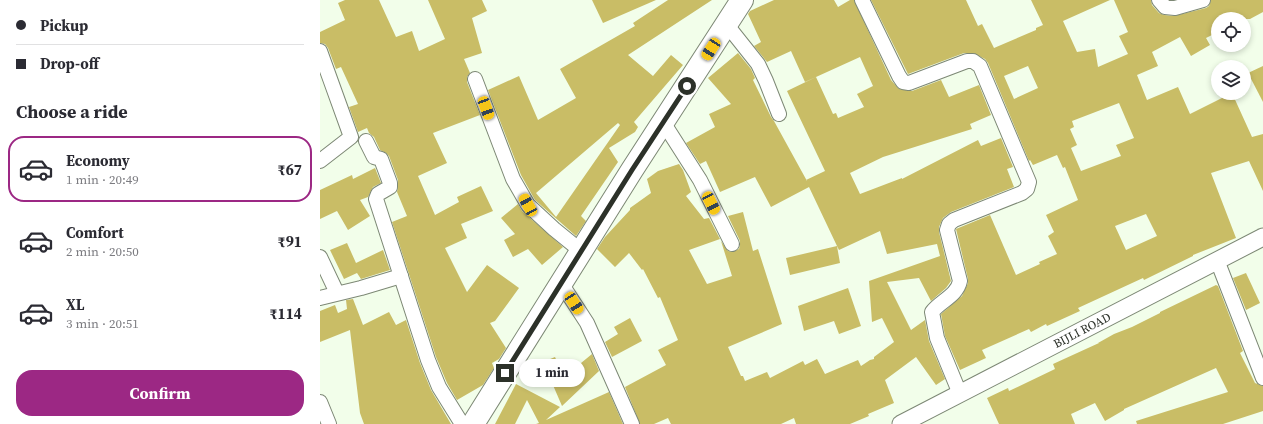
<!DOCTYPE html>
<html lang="en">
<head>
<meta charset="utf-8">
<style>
  body { margin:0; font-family:"Source Serif 4",serif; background:#f2f2f3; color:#2b2b33; height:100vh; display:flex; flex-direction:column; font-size:15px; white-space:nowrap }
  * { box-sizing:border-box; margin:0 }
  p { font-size:13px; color:#7c7c81 }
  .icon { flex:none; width:22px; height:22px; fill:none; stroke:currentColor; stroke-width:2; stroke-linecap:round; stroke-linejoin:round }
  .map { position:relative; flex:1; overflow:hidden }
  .sheet { display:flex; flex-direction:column; background:#fff; width:320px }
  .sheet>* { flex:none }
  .guide { display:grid; align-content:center; height:88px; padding:0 16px; background:#fff }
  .fabs { position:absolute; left:891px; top:12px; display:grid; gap:8px }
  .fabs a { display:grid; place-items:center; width:40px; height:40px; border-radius:50%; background:#fff; box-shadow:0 2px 6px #0003; font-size:20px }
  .end { position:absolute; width:18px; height:18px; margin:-9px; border:5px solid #2c3129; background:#fff; box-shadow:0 0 0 2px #fff }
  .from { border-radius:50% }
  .bubble { position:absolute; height:28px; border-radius:14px; background:#fff; box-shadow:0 2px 6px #0003; font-size:13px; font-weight:700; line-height:28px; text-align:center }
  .car { position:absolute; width:12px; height:24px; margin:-12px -6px; border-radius:5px; box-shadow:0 0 3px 1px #0007; background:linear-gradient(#f5c518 24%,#345 0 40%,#f5c518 0 76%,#345 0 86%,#f5c518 0) }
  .guide b { display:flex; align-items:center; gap:14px; height:38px; font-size:15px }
  .guide b+b { border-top:1px solid #e1e1e2 }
  .guide i { width:10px; height:10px; background:#2b2b33 }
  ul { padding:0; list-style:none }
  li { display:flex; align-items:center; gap:12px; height:66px; margin:0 8px 6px; padding:0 8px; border:2px solid transparent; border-radius:16px }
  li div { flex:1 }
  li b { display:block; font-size:15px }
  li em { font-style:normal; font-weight:700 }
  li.on { border-color:#9c2884 }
  li>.icon { width:36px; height:36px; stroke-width:1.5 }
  h2 { padding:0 16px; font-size:18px; line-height:48px }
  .primary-button { display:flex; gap:8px; margin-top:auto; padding:8px 16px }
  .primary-button a { flex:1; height:46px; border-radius:16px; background:#9c2884; color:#fff; font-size:16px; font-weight:700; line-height:46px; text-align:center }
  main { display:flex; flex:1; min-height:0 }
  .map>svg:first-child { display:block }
  .building { fill:#c9bd66; fill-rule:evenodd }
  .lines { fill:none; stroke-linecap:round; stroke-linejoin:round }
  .minor-casing { stroke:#7d8875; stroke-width:16 }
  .tertiary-casing { stroke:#7d8875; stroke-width:19 }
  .primary-casing { stroke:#7d8875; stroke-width:24 }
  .minor { stroke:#fff; stroke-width:14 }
  .tertiary { stroke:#fff; stroke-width:17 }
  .primary { stroke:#fff; stroke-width:22 }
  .route { stroke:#2c3129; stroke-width:5 }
  .labels { text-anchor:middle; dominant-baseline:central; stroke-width:3; stroke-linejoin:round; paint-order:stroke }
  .street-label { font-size:12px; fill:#2c3129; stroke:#fff }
</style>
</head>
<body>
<main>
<section class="sheet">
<div class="guide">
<b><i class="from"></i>Pickup</b>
<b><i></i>Drop-off</b>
</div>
<h2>Choose a ride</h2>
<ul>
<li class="on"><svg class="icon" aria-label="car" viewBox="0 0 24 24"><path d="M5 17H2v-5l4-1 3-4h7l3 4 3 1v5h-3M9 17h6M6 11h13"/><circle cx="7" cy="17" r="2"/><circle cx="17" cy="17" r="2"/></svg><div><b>Economy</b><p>1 min · 20:49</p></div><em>₹67</em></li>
<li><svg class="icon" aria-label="car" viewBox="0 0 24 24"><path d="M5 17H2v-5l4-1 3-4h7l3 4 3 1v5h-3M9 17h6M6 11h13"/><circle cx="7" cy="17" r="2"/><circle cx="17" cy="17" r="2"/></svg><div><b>Comfort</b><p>2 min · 20:50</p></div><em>₹91</em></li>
<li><svg class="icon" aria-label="car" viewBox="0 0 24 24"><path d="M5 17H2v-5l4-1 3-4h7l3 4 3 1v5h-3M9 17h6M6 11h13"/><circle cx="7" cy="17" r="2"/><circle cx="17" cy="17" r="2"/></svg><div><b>XL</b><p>3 min · 20:51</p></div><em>₹114</em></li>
</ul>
<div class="primary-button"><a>Confirm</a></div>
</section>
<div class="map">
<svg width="943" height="424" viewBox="0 0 943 424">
  <rect width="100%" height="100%" fill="#f2feea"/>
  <g class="building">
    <polygon points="25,0 59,0 76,37 92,31 99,51 125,39 108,0 162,0 167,11 152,18 162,53 144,59 150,73 147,77 147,82 160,115 113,133 127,163 98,176 115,215 139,202 137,197 161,186 173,211 141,224 147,238 125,248 147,292 167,265 199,288 175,321 170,323 186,348 179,359 172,363 174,368 163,385 137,400 127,383 116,357 72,222 87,216 77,192 78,187 78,180 69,156 66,153 60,150 54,137 49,133 47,128 38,132 29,107 38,104 21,67 16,69 8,48 5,44 0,43 0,32 25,20 18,3"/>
    <polygon points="272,0 336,0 283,23"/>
    <path d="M348 0H392L308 55 333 76 351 55 363 65 314 122 318 127 315 132 289 148 298 162 261 216 266 221 256 236 215 200 201 175 168 90 199 76 218 120 256 98 240 69 315 26 313 23ZM298 123 300 125 236 217 216 193Z"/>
    <polygon points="454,0 514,0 518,7 530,0 534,0 571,80 579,89 592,91 621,80 629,97 659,85 671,115 650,124 652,129 563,157 530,173 540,194 582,178 582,179 658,140 661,146 681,138 693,167 687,169 694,187 631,212 623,218 619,227 619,232 631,281 626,288 611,301 599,278 567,282 591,330 605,320 609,341 625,379 616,385 596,357 565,380 574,403 548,414 549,416 530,424 476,424 474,418 461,424 351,424 348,418 334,424 320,424 305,387 346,365 338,350 358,340 340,297 338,298 323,269 322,270 309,253 295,267 277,249 285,237 310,210 310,208 331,193 327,179 338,171 359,164 363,170 371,192 366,196 384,219 389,218 400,239 369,250 387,284 412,276 401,241 408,251 412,252 419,249 420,245 420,241 408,216 423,212 433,251 438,249 462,324 408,347 421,376 423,376 425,381 447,372 450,378 483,361 485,365 497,359 505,374 538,360 541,366 550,360 554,359 554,357 574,342 562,318 552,322 549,281 620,256 617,244 567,254 560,231 519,250 517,246 520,263 470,275 466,258 517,246 489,187 451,207 435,177 400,192 386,161 380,164 366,143 395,127 389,114 411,104 388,78 418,53 431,69 435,78 433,80 451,117 454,121 487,181 486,180 505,171 467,91 496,77 513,114 516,113 518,118 544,107 537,94 553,86 540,57 485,82 471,51 447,62 434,46 441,42 428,14 430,11"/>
    <path d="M551 0H646L658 26 662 24 674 48 716 30V28L723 25 711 0H790L743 21 757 52 775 49 778 67 808 54 799 36 808 32 794 0H831L832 5 839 13 844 15 854 16 886 8 889 6 891 0H943V12L930 19H898V32L886 38 890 45 871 56 860 37 832 52 838 66 817 75 827 100 858 87 870 114 912 93 932 137 943 134V191L929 161 891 173 916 238 873 255V256L824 280 823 278 758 308 760 311 727 326 726 324 711 332 709 329 662 350 666 358 640 370 625 336 621 314 642 296 648 283V279L636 229 670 215 696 275 720 264 719 262 737 254 728 236 734 232 726 215 758 200 745 167 743 168 737 155 713 165 710 160 709 161 668 63 665 59 653 53H644L588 74ZM708 66 718 88 694 99 684 76ZM799 103 814 138 796 145 801 156 761 171 751 148 757 145 750 129 754 127 752 121ZM826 214 837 236 806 250 795 226Z"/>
    <polygon points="943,66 943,102 928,73"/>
    <polygon points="55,168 61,183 53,187 48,197 40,200 50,216 28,230 17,211 0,219 0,190 32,175 33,179"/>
    <polygon points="198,204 202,211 243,247 222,265 208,249 193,257 184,240 195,234 181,218"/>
    <polygon points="27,243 36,263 63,250 70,270 41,279 37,273 24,279 10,250"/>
    <polygon points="926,273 940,303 926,310 913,278"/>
    <polygon points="896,285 898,286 923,351 920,353 935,383 943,386 943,411 903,424 817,424 816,421 908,392 896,368 804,409 804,410 785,421 775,403 751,414 755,424 679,424 667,398 688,388 689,391 735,369 733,364 779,343 778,343 794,334 812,327 840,313 840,312"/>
    <polygon points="528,288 541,326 519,334 514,321 484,331 478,306"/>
    <polygon points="33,299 43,325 69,312 76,325 86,320 100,363 111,390 131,424 44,424 40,413 30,330 0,342 0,311 15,305 18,313 27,309 26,300"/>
    <polygon points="310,318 322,341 292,357 285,342 298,334 294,327"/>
    <polygon points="272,354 279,371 242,406 223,362 235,357 244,377"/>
    <polygon points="196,384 240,407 226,420 289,392 303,424 216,424 219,423 207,400 195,424 175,424"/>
  </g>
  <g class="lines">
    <g class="minor-casing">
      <g id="minor">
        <path d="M542 0 579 76 583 82 589 83 647 61H653L660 66 709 182 707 189 702 193 634 220 629 224 627 230 640 281C637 296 620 301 612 312L617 338 640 394"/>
        <polyline points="839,0 845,7 855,8 883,0"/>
        <polyline points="407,25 438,64 446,81 459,114"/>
        <polyline points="0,51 31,137 0,161"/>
        <polyline points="155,79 193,179 208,205 234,229 261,251"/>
        <polyline points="343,122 380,180 412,244"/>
        <polyline points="46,141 54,157 61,159 70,183 70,187 58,194 56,199 108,360 119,387 142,424"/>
        <polyline points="0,257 17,293"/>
        <polyline points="897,260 943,378"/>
        <polyline points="241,283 267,323 312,424"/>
        <polyline points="0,298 41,288 81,276"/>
        <polyline points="0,402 9,424"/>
      </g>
    </g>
    <g class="tertiary-casing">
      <g id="tertiary">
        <path id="s1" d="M581 424 943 237"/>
      </g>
    </g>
    <g class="primary-casing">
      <polyline id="primary" points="153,424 312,170 422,0"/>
    </g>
    <use href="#minor" class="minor"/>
    <use href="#tertiary" class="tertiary"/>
    <use href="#primary" class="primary"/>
  </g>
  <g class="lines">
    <polyline class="route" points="185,373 312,170 367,86"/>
  </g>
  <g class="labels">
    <g class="street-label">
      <text stroke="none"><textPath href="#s1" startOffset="204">BIJLI ROAD</textPath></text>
    </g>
  </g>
</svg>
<div class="fabs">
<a><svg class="icon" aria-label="locate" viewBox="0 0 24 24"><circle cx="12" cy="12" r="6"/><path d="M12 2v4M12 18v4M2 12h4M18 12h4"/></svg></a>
<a><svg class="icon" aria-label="layers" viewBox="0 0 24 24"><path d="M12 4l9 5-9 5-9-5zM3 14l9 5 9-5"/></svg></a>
</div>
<i class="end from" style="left:367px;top:86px"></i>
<i class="end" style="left:185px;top:373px"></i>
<div class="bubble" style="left:199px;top:359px;width:66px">1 min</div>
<i class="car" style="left:391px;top:49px;rotate:213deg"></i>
<i class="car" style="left:166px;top:108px;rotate:160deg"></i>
<i class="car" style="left:391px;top:203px;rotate:153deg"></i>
<i class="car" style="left:208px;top:205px;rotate:331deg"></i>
<i class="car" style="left:254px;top:303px;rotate:147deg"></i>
</div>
</main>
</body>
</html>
